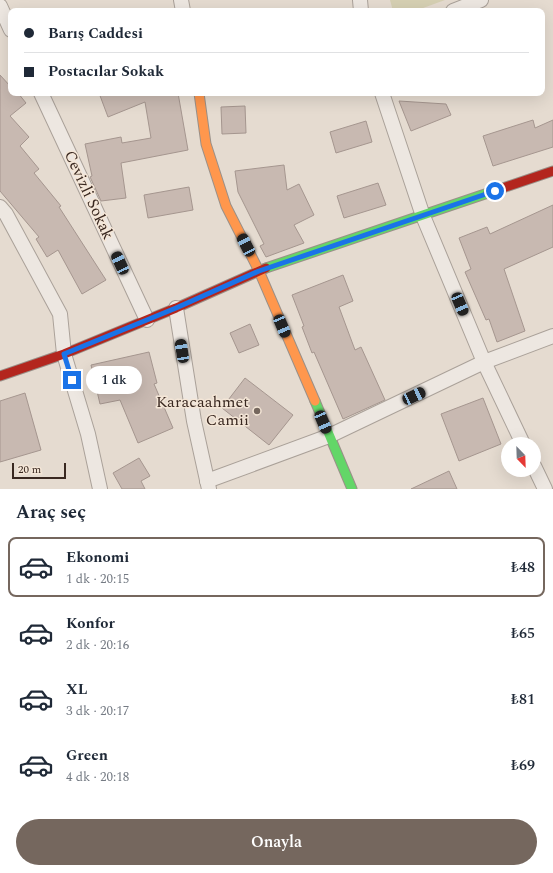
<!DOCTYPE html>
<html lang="tr">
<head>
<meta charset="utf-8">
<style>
  body { margin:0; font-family:Spectral,serif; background:#f6f6f7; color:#1f2937; height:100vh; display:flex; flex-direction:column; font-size:15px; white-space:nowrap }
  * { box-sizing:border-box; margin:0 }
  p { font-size:13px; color:#747a83 }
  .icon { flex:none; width:22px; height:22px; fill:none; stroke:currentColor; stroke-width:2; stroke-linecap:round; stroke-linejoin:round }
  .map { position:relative; height:489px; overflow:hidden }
  .side { display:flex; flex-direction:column; background:#fff; flex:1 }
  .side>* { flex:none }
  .banner { position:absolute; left:8px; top:8px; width:537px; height:88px; border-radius:8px; box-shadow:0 4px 16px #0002; display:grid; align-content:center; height:88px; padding:0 16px; background:#fff }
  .needle { width:26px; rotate:157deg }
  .fabs { position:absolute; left:501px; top:437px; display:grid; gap:8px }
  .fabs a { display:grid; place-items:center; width:40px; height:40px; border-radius:50%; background:#fff; box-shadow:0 4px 16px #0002; font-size:20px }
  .scale { position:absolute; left:12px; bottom:10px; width:54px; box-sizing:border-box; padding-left:4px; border:2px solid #392820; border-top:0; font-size:11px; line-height:14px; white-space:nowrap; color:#392820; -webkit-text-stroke:3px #f4e6d7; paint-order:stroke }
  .end { position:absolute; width:18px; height:18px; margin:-9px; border:5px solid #1a73e8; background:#fff; box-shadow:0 0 0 2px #fff }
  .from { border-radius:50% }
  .bubble { position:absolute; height:28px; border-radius:14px; background:#fff; box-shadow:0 4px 16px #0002; font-size:13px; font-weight:600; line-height:28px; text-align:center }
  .car { position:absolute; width:12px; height:24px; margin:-12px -6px; border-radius:5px; box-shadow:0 0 3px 1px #0007; background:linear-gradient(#222 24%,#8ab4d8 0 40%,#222 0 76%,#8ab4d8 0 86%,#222 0) }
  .banner b { display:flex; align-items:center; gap:14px; height:38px; font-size:15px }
  .banner b+b { border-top:1px solid #e0e1e3 }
  .banner i { width:10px; height:10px; background:#1f2937 }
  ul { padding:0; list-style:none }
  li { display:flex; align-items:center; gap:12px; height:60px; margin:0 8px 6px; padding:0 8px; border:2px solid transparent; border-radius:8px }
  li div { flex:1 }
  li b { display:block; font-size:15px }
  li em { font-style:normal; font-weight:600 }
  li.selected { border-color:#75675e }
  li>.icon { width:36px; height:36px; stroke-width:1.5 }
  h2 { padding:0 16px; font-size:18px; line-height:48px }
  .cta { display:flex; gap:8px; margin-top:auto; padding:8px 16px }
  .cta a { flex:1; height:46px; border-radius:24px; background:#75675e; color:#fff; font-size:16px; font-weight:600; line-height:46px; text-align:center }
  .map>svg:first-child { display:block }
  .green { fill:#d6d0b3 }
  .building { fill:#c8b9b1; stroke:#a5968f }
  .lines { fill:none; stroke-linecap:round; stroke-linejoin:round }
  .street-casing { stroke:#aaa199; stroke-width:16 }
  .fast-casing { stroke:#9a9088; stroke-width:11 }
  .slow-casing { stroke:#9a9088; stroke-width:11 }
  .jam-casing { stroke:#9a9088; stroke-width:11 }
  .street { stroke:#ede7e1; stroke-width:14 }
  .fast { stroke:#63d668; stroke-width:9 }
  .slow { stroke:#ff974d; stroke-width:9 }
  .jam { stroke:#b3261e; stroke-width:9 }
  .route { stroke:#1a73e8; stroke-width:5 }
  .poi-dot { fill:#75675e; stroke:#f4e6d7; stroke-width:1.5 }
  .labels { text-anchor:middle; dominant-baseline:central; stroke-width:3; stroke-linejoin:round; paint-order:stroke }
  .street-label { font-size:16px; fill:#392820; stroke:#f4e6d7 }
  .poi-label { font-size:16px; fill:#392820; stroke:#f4e6d7; text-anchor:end }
</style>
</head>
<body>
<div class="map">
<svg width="553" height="489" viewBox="0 0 553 489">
  <rect width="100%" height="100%" fill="#e5dbd0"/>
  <polygon class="green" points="390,0 445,0 415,11 393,11"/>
  <g class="building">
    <polygon points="0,75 11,87 11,93 18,93 26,103 10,116 29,137 20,146 39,169 34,173 61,206 59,207 106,280 82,294 58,250 47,257 36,239 39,237 0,191"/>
    <polygon points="99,93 178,93 188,150 121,163 126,198 101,201 91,179 90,177 92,176 85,144 121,137 122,143 151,138 145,102 108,117"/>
    <polygon points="399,101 446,104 451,115 411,131"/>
    <polygon points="245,106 246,133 222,134 221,107"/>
    <polygon points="533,120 535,128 553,120 553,147 493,166 483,136"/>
    <polygon points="366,121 372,142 336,153 330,132"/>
    <polygon points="284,165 287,190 299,184 314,215 294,225 304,243 266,257 260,246 264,244 238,192 235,171"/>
    <polygon points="378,183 386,205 344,218 337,196"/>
    <polygon points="189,187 193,210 148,218 144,195"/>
    <polygon points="553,205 553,247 504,269 525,331 497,342 489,319 486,320 465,272 471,269 459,238 487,227 490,234"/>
    <polygon points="343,275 353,301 339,307 355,350 361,347 385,400 343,419 314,352 312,353 302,327 304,326 292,295"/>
    <polygon points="250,324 259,345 239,353 230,333"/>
    <polygon points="149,352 157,383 154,384 173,428 138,443 120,400 100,404 91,365"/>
    <polygon points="245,378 293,415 269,445 222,408"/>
    <polygon points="25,393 41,450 0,462 0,401"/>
    <polygon points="483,398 501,444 459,461 441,414"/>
    <polygon points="139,458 150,476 141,481 145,489 122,489 113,473"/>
    <polygon points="449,471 457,489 411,489"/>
  </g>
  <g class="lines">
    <g class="street-casing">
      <g id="street">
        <polyline points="181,0 183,11"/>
        <polyline points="360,0 361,11"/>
        <polyline points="0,6 11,30"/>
        <polyline points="453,11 481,0"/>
        <polyline points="41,93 147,320"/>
        <polyline points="382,93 423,216 484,362 523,444"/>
        <polyline points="0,207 6,214 60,314 64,354 88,434 100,489"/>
        <polyline points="176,308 194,421 209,489"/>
        <polyline points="534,466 545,489"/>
        <polyline points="207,481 329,436 484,362 553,336"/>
      </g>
    </g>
    <g class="fast-casing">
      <g id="fast">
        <polyline points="266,268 488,193"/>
        <polyline points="315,401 352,489"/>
      </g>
    </g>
    <g class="slow-casing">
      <polyline id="slow" points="199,93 206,144 226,206 259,271 315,401"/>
    </g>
    <g class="jam-casing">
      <g id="jam">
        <polyline points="488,193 553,171"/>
        <polyline points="0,376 64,354 176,308 266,268"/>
      </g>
    </g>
    <use href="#street" class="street"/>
    <use href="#fast" class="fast"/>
    <use href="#slow" class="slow"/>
    <use href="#jam" class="jam"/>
  </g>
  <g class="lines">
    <polyline class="route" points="72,380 64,354 176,308 259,271 495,191"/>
  </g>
  <circle class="poi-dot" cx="257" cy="411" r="4"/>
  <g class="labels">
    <g class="street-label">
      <text transform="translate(89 195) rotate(65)">Cevizli Sokak</text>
    </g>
    <g class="poi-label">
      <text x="249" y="402">Karacaahmet<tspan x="249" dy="18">Camii</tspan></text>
    </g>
  </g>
</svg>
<div class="fabs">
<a><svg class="needle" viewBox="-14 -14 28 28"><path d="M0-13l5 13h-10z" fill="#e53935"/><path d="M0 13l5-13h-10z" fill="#747a83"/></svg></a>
</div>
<div class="scale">20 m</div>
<i class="end from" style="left:495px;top:191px"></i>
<i class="end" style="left:72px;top:380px"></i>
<div class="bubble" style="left:86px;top:366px;width:56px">1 dk</div>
<i class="car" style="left:246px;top:245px;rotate:333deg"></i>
<i class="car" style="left:120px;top:263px;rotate:335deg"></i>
<i class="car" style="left:460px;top:304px;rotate:157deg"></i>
<i class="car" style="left:282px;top:326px;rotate:157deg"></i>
<i class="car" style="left:182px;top:351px;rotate:351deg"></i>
<i class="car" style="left:414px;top:396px;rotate:65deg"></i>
<i class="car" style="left:323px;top:422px;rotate:157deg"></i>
<div class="banner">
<b><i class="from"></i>Barış Caddesi</b>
<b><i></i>Postacılar Sokak</b>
</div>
</div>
<section class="side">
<h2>Araç seç</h2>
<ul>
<li class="selected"><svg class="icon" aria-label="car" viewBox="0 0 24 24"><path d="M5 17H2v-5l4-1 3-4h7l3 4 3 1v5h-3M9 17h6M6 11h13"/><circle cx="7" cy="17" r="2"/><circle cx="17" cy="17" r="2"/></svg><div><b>Ekonomi</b><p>1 dk · 20:15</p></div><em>₺48</em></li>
<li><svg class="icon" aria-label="car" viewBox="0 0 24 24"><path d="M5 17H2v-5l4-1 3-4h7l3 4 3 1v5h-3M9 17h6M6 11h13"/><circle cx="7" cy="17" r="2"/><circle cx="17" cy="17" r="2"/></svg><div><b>Konfor</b><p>2 dk · 20:16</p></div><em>₺65</em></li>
<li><svg class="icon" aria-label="car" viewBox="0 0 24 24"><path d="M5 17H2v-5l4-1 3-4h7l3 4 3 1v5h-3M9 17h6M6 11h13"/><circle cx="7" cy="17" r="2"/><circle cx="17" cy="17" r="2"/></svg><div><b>XL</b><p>3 dk · 20:17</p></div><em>₺81</em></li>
<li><svg class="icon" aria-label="car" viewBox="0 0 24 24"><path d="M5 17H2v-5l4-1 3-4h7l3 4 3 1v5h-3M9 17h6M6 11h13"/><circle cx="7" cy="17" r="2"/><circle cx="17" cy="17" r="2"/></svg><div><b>Green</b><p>4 dk · 20:18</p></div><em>₺69</em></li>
</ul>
<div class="cta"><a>Onayla</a></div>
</section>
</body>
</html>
